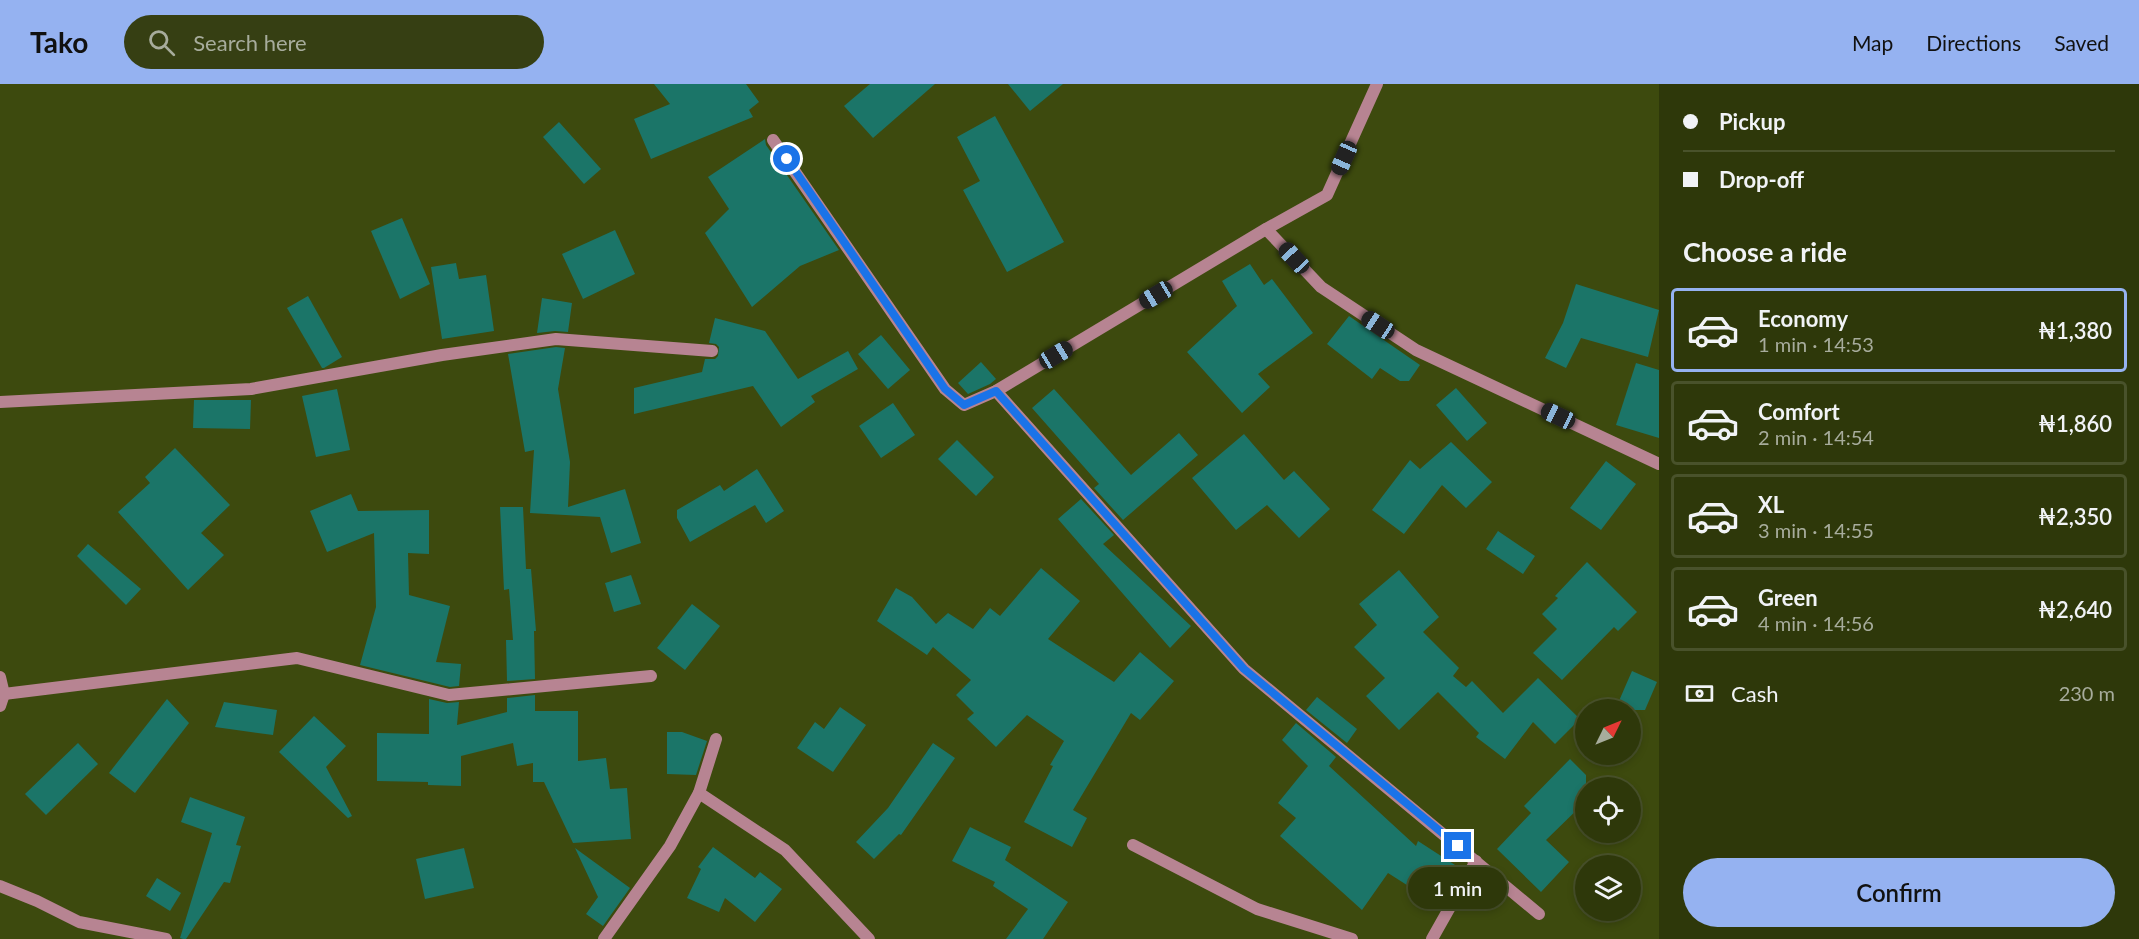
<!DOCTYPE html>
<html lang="en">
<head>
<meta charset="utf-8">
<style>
  body { margin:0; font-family:Lato,sans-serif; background:#363f13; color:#f1f3f6; height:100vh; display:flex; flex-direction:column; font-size:22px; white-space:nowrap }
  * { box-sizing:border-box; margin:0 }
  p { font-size:20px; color:#a7ac9c }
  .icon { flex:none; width:33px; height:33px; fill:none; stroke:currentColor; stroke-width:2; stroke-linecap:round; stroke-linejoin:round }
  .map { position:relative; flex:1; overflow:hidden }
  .panel { display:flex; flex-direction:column; background:#2e380a; width:480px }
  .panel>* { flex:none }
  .top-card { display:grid; align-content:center; height:132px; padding:0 24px; background:#2e380a }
  .needle { width:39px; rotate:47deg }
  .fabs { position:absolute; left:1575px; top:615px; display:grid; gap:12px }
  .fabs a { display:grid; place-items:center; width:66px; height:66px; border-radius:50%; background:#2e380a; box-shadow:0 3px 9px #0003,0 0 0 2px #49522b; font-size:30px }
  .end { position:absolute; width:27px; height:27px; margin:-14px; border:8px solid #1a73e8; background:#fff; box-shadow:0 0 0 3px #fff }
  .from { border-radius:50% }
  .bubble { position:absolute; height:42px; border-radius:21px; background:#2e380a; box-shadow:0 3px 9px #0003,0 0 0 2px #49522b; font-size:20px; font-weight:600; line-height:42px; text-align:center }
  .car { position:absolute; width:18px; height:36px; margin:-18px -9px; border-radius:8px; box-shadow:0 0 4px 2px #0007; background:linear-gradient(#222 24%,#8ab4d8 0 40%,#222 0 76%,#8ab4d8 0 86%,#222 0) }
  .top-card b { display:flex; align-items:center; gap:21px; height:57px; font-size:22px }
  .top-card b+b { border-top:2px solid #49522b }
  .top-card i { width:15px; height:15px; background:#f1f3f6 }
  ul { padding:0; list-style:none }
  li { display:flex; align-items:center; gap:18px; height:84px; margin:0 12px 9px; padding:0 12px; border:3px solid #49522b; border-radius:6px }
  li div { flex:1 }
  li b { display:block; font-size:22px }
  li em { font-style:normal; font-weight:600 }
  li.active { border-color:#95b2f1 }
  li>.icon { width:54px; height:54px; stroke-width:1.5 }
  h2 { padding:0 24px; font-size:27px; line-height:72px }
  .pay { display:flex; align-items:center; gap:15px; height:66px; padding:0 24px; font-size:22px }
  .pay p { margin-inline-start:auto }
  .cta { display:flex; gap:12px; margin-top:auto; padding:12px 24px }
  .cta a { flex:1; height:69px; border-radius:36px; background:#95b2f1; color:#111; font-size:24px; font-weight:600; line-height:69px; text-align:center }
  header { display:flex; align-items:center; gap:36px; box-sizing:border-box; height:84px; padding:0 30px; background:#95b2f1; color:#111 }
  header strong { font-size:28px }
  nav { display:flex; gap:33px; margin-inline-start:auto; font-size:21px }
  .search { width:420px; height:54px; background:#363f13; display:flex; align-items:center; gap:15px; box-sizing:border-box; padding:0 21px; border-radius:33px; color:#a7ac9c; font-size:22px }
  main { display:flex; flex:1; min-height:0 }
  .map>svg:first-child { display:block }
  .building { fill:#1b7568 }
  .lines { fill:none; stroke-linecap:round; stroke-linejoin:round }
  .street { stroke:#b78492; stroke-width:12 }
  .route { stroke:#1a73e8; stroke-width:8 }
</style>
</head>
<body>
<header>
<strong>Tako</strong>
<div class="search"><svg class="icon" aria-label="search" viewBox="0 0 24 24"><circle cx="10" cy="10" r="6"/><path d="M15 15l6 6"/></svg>Search here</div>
<nav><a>Map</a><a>Directions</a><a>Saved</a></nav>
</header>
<main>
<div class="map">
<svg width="1659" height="855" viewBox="0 0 1659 855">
  <rect width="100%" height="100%" fill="#3d4a0e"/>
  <g class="building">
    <polygon points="654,0 746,0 759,18 749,26 753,33 651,75 634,35 670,20"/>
    <polygon points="870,0 935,0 873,54 844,22"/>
    <polygon points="1008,0 1063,0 1030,27"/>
    <polygon points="995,32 1064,158 1007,188 963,106 980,97 957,53"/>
    <polygon points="559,38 601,85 584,100 543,53"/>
    <polygon points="765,55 766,61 839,166 800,182 752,223 705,149 729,125 708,93"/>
    <polygon points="402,134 430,200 400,215 371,147"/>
    <polygon points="615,146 635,190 583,215 562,170"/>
    <polygon points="456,179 459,195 486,191 494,247 442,255 431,183"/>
    <polygon points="1250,180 1264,201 1272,195 1313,249 1258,290 1270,303 1242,329 1187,268 1237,222 1222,197"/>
    <polygon points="1576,200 1659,226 1648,273 1581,254 1566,284 1545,274 1563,239"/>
    <polygon points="308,212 342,273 324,284 322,284 287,224"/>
    <polygon points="542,214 572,219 568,248 555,247 537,249"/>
    <polygon points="1349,232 1420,281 1409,297 1400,297 1380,284 1372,295 1327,260"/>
    <polygon points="715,234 765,247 798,295 848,267 858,285 811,312 815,318 781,343 753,302 634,330 634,304 702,288 705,275 715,275 718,272 719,263 716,260 709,259"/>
    <polygon points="881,251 910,286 888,305 858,270"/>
    <polygon points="556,263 565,264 558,305 570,378 568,423 625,405 641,459 611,469 600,433 530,429 534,366 525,368 508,270"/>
    <polygon points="981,278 996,295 990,300 968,310 958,299"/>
    <polygon points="1636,279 1659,286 1659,354 1616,341"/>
    <polygon points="1456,304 1487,339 1467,357 1436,321"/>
    <polygon points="337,305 350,366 316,373 302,312"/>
    <polygon points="1054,305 1131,391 1179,349 1198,371 1123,436 1094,404 1099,400 1032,324"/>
    <polygon points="194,316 251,316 250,345 193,344"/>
    <polygon points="893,319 915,351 881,374 859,342"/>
    <polygon points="1244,350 1284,396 1294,387 1330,425 1299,454 1267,421 1236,446 1192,394"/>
    <polygon points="957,356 994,393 976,412 938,375"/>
    <polygon points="1451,358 1492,398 1466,424 1442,401 1404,450 1372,426 1410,376 1420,385"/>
    <polygon points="175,364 230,421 201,449 224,471 188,506 118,428 150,399 145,393"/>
    <polygon points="1606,377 1636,400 1601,446 1570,424"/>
    <polygon points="757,385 784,427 766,439 755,421 690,458 677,434 677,426 720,401 724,407"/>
    <polygon points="351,410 358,427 429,426 429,470 408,469 409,511 450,522 436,578 461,580 459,602 450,603 360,581 376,523 374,449 327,468 310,427"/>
    <polygon points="1081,415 1114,451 1103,460 1191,542 1170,564 1058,435"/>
    <polygon points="500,423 523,423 526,485 531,485 536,547 534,547 535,595 507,597 506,556 513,556 509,505 504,506"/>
    <polygon points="1498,447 1535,472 1523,490 1486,465"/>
    <polygon points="88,460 141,505 126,521 77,472"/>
    <polygon points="1587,478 1637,528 1618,547 1614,543 1562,596 1533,569 1557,545 1542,530 1558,514 1555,512"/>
    <polygon points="1041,484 1080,517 1048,555 1114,598 1140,568 1174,597 1140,636 1131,629 1073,726 1087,734 1072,763 1024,738 1053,682 1050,681 1064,657 1027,631 996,663 967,635 974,629 956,611 971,596 933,563 927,571 877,537 896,504 912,513 936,540 948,529 973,545 990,524 1000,532"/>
    <polygon points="1399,486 1439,533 1423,548 1459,584 1453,592 1466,603 1472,597 1503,629 1538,594 1580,635 1555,660 1533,638 1505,675 1476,653 1479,649 1438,608 1399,646 1366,612 1385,594 1354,563 1377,541 1359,520"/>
    <polygon points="631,491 641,520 614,528 605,499"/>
    <polygon points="692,520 720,542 685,586 657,564"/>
    <polygon points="1632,587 1657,598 1645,626 1615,626"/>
    <polygon points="535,611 535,627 578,627 578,677 606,674 610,705 627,704 631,755 573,759 544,698 533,698 533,679 517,682 513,659 461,672 461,702 428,701 428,698 377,697 377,649 429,650 429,615 447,619 459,618 457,641 507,628 507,614"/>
    <polygon points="1317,613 1357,645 1347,659 1306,626"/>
    <polygon points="167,615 189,639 135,709 109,689"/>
    <polygon points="224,618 277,626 273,651 215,643"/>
    <polygon points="840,623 866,641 833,688 797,664 815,638 824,645"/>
    <polygon points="314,632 346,662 326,683 352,732 348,734 279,668"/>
    <polygon points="1296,639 1336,673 1329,682 1416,762 1418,757 1455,781 1432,817 1388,789 1362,826 1280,752 1296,734 1278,719 1308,682 1282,656"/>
    <polygon points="667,648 682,648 707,657 696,691 667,690"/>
    <polygon points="78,659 98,680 46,731 25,710"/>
    <polygon points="933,659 955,674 901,751 899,750 874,775 856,758 888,724"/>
    <polygon points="1570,675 1586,691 1586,717 1546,756 1569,778 1541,808 1497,765 1531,729 1524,722"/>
    <polygon points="190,713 245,733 236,761 241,762 230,799 224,798 186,855 183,855 180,854 212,749 181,738"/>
    <polygon points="970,743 1011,763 1005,776 1068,818 1043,855 1006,855 1028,825 993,802 995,798 952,777"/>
    <polygon points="713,763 755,794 760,788 782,805 755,838 725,814 719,828 687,814 701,785 698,783"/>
    <polygon points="464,764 474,804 425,815 416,775"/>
    <polygon points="575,764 630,804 603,842 586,830 598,813"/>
    <polygon points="157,794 181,809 170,827 146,812"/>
  </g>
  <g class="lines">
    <g class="street">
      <polyline points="773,56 945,305 964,321 996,307 1266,145 1327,111 1377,0"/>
      <polyline points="1266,145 1321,203 1416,266 1659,380"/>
      <polyline points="996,307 1244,585 1539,830"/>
      <polyline points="0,318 251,305 442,271 556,255 712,267"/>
      <polyline points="0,593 4,610 0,622"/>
      <polyline points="4,610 297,574 449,611 651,592"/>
      <polyline points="699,709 785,766 869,855"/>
      <polyline points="1133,761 1257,825 1352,855"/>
      <polyline points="0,802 37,817 79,838 166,855"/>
      <polyline points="604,855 670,762 699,709 716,655"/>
      <polyline points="1432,855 1476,777"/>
    </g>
  </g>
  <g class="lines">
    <polyline class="route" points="787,75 945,305 964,321 996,307 1244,585 1458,762"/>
  </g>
</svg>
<div class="fabs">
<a><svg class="needle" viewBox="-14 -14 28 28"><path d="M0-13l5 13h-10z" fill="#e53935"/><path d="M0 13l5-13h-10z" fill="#a7ac9c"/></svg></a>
<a><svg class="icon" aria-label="locate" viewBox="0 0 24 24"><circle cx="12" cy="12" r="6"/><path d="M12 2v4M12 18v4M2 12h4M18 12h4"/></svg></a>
<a><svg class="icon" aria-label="layers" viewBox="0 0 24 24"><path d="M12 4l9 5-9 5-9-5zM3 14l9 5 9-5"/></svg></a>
</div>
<i class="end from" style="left:787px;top:75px"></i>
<i class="end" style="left:1458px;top:762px"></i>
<div class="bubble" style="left:1408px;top:783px;width:99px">1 min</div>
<i class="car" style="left:1344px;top:74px;rotate:204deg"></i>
<i class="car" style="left:1294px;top:174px;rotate:317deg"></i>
<i class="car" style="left:1156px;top:211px;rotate:239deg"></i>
<i class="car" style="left:1378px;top:241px;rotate:303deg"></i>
<i class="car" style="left:1056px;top:271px;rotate:59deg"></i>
<i class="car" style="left:1558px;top:332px;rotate:295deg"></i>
</div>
<section class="panel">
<div class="top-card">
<b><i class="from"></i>Pickup</b>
<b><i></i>Drop-off</b>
</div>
<h2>Choose a ride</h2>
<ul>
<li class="active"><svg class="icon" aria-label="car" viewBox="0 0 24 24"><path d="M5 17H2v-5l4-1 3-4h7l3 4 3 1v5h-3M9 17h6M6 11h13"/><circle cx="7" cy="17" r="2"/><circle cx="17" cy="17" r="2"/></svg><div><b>Economy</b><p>1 min · 14:53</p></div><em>₦1,380</em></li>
<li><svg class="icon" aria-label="car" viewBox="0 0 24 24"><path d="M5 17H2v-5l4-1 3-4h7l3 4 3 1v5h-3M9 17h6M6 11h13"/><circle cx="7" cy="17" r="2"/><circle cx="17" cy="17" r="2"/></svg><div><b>Comfort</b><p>2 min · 14:54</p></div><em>₦1,860</em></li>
<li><svg class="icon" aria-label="car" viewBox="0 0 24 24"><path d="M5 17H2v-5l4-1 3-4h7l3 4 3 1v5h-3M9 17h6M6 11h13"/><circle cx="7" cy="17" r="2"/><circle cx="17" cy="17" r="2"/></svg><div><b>XL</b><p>3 min · 14:55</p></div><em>₦2,350</em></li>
<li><svg class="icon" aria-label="car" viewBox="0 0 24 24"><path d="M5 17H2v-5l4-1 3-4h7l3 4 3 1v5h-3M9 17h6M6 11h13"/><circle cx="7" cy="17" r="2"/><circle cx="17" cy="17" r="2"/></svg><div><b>Green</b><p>4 min · 14:56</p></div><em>₦2,640</em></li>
</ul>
<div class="pay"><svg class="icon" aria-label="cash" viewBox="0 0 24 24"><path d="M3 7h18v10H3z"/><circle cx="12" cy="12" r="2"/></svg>Cash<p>230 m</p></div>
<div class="cta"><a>Confirm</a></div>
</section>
</main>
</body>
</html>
